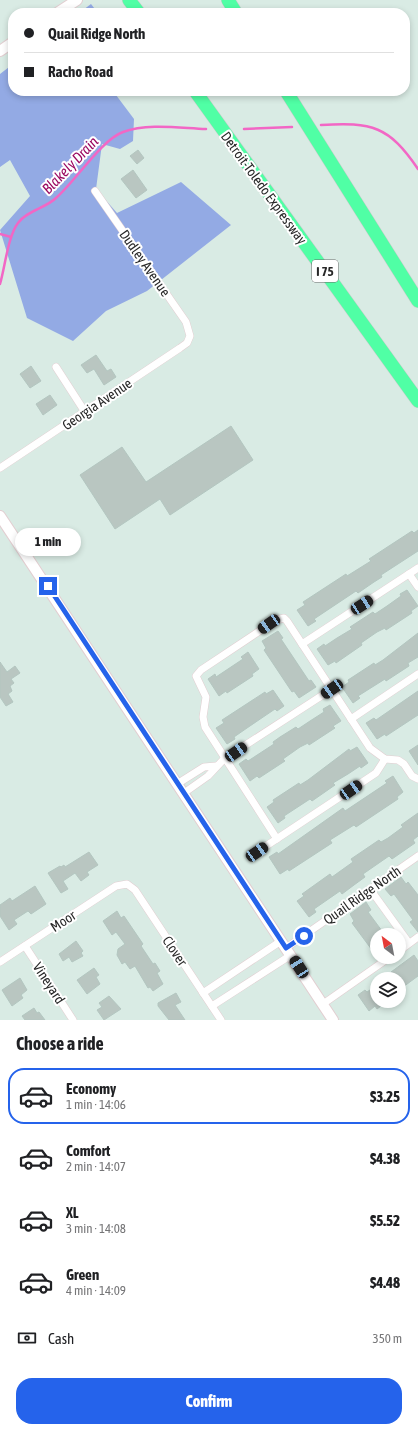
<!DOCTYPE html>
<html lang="en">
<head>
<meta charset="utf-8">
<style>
  body { margin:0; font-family:"Asap Condensed",sans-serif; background:#f2f2f2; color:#202124; height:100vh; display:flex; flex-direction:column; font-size:15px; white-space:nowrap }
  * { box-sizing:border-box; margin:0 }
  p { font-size:13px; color:#757577 }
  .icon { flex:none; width:22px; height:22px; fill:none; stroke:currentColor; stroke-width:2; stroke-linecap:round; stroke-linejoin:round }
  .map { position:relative; height:1020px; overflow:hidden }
  .panel { display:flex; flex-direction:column; background:#fff; flex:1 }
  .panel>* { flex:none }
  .hud { position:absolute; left:8px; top:8px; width:402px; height:88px; border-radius:16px; box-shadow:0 2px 6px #0003; display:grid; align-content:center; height:88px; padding:0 16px; background:#fff }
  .needle { width:26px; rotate:328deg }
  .tools { position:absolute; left:370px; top:928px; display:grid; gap:8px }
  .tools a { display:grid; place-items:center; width:36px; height:36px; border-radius:50%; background:#fff; box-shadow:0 2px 6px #0003; font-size:20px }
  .end { position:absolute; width:18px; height:18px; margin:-9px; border:5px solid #2563eb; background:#fff; box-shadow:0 0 0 2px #fff }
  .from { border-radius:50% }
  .bubble { position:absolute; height:28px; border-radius:14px; background:#fff; box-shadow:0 2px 6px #0003; font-size:13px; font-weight:800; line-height:28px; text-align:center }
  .car { position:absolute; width:12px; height:24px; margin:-12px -6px; border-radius:5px; box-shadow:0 0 3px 1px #0007; background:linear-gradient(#222 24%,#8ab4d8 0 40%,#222 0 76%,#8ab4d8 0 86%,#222 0) }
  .hud b { display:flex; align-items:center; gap:14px; height:38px; font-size:15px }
  .hud b+b { border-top:1px solid #e0e0e0 }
  .hud i { width:10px; height:10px; background:#202124 }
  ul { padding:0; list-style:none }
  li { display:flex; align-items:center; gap:12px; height:56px; margin:0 8px 6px; padding:0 8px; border:2px solid transparent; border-radius:16px }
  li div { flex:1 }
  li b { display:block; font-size:15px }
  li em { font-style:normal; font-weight:800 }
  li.active { border-color:#2563eb }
  li>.icon { width:36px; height:36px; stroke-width:1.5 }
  h2 { padding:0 16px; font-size:18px; line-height:48px }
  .pay { display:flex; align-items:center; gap:10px; height:44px; padding:0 16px; font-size:15px }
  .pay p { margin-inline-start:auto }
  .action { display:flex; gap:8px; margin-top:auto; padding:8px 16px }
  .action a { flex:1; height:46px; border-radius:16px; background:#2563eb; color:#fff; font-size:16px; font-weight:800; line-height:46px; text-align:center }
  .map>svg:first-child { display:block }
  .green { fill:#93aae4 }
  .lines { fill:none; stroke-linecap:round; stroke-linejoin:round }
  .stream { stroke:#f267c5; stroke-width:2.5 }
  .building { fill:#b9c6c1; stroke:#b3c6c0 }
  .street-casing { stroke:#e2ced1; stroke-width:8 }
  .secondary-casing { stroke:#e2ced1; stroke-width:12 }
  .highway-casing { stroke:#cbcbcb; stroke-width:14 }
  .street { stroke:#fff; stroke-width:7 }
  .secondary { stroke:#fff; stroke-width:10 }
  .highway { stroke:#50ffa5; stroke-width:13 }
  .route { stroke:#2563eb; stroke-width:5 }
  .labels { text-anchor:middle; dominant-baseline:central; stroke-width:4; stroke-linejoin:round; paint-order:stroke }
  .shield { fill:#fff; stroke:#686868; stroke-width:1 }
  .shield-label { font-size:13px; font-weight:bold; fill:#282828 }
  .street-label { font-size:14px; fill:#282828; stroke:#fff }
  .water-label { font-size:15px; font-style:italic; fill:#9b0961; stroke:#fff }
</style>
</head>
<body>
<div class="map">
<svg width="418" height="1020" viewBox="0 0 418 1020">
  <rect width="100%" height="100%" fill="#d9ebe4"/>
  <g class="green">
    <polygon points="91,4 98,13 79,13"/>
    <polygon points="13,64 13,91 113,91 134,119 133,141 120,149 102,144 96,189 117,213 181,182 231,225 147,291 106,311 73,341 27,318 0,230 30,196 10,160 0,167 0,74"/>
  </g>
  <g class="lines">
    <g class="stream">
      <path d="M321 125C372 122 389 126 418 169"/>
      <polyline points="244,129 292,127"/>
      <polyline points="0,234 11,237"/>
      <path d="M0 284C5 267 8 236 18 223 26 211 46 208 56 198 75 182 101 140 123 132 148 123 179 128 206 129"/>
    </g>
  </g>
  <g class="building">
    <polygon points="138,150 144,158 137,164 130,156"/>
    <polygon points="133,170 147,190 136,198 121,179"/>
    <polygon points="96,355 107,371 111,369 116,377 104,385 94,369 87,373 81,365"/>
    <polygon points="31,366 41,381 30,388 20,374"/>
    <polygon points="50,395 57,405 43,415 36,404"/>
    <polygon points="231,426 253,460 170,515 160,499 115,529 80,475 122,447 146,482"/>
    <polygon points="418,530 418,551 381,575 382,577 374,582 358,593 356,591 314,619 316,621 308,626 297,610 305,605 303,602 346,574 347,576 371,561 369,559 412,531 414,533"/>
    <polygon points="407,590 418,606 411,611 412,613 386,630 385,628 377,632 361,643 362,645 336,663 335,661 328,665 317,649 324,644 325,646 337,638 352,629 350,627 373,612 375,614 387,606 401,596 400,594"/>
    <polygon points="278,631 283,638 281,639 309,681 311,680 316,687 299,698 294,691 292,692 264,650 266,648 262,641"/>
    <polygon points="418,633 418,657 408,663 409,666 386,681 385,679 358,696 360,698 353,703 342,687 349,682 348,680 374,663 375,665 383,660"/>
    <polygon points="248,652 259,669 252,674 253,676 227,693 226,691 219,696 208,679 215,674 216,677 243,659 241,657"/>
    <polygon points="0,662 7,672 15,666 20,673 11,679 14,683 10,686 12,691 8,694 13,702 6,706 0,697"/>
    <polygon points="273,690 284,706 277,711 275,709 247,728 234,737 235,739 227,744 216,728 224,723 222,720 265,692 266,694"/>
    <polygon points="418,691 418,715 386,736 385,734 377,739 366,723 374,718 376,720"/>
    <polygon points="330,705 341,721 333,726 335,728 309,745 308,743 300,747 283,759 285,761 259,778 257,776 250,781 239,764 246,759 248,761 274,744 273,742 280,737 296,727 298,729 310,721 324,712 323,709"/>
    <polygon points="418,745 418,765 409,751"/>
    <polygon points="357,747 368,763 361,768 360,766 348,774 333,783 335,785 312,801 310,799 284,816 285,818 278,823 267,807 274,802 273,800 299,783 300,785 308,780 349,749 350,751"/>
    <polygon points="393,776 403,792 397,797 398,799 356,827 354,825 330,840 332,843 289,871 288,869 280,874 269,857 277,852 278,854 343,808 345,811 387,783 385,781"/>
    <polygon points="418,813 418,836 413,840 415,843 392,859 389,856 363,874 365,877 354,885 342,894 340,891 314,909 316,912 309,917 297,901 304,896 302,894 330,874 332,877 353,862 351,859 379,840 381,842 388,838 403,827 401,825"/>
    <polygon points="89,852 98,865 87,872 89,875 81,881 75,873 63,881 68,889 61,893 48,873 60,866 61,867 64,865 65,867"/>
    <polygon points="401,877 406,884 408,882 418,895 418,932 410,922 413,920 394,894 391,896 385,889"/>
    <polygon points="35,886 46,904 31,914 28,911 14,920 17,924 9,930 0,916 0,905 10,898 12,901"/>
    <polygon points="366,902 371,910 368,912 385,935 377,935 377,946 372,950 352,923 354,921 350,914"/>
    <polygon points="117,911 121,918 124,916 143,944 141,946 153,964 155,963 160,971 157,973 163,984 153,991 150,987 148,988 135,966 130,969 125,962 122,964 117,955 118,949 125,944 116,932 112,935 103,921"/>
    <polygon points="76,941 83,951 81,953 83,956 72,962 69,957 63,961 59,954"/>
    <polygon points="414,955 418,961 418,976 399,990 399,979 386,979 392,975 391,972"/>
    <polygon points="94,968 99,975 96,977 100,984 87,994 77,980"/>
    <polygon points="20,978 27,990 21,995 23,998 12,1006 2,990"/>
    <polygon points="377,985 377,1001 388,1001 377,1009 375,1006 369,1011 358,995 365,990 367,992"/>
    <polygon points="176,993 181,1002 175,1005 185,1020 169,1020 158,1006 158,1003"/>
    <polygon points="109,996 121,1009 104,1020 97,1010 102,1007 99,1003"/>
    <polygon points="34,1008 37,1013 39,1012 45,1020 25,1020 22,1016"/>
  </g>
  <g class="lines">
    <g class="street-casing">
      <g id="street">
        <polyline points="56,367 85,412"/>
        <polyline points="0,468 180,348 187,343 190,336 186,322 95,191"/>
        <polyline points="409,574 418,587"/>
        <polyline points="302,644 418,568"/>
        <polyline points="351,719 418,674"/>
        <polyline points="177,784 204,767 216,766"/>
        <polyline points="184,793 208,776 224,759 332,689"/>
        <polyline points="277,839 205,727 203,717 206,697 196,676 201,670 276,620 284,618 287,621 370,748 385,759 398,760 404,764 412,776 418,779"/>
        <polyline points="257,852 376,773 385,759"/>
        <polyline points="370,889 409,943"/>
        <polyline points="25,946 73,1020"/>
        <polyline points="286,948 418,856"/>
        <polyline points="399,951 418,937"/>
        <polyline points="0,962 116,886 127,884 135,890 221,1020"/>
        <polyline points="203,993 281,941"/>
        <polyline points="323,1004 390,957"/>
        <polyline points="212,1006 291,955"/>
      </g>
    </g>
    <g class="secondary-casing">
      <g id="secondary">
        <polyline points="57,13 77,0"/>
        <polyline points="0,51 13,42"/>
        <polyline points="0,516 333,1020"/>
      </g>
    </g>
    <g class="highway-casing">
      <g id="highway">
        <polyline points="129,0 139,13"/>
        <polyline points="228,0 236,13"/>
        <polyline points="195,91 418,401"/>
        <polyline points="286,91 418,301"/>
      </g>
    </g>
    <use href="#street" class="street"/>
    <use href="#secondary" class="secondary"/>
    <use href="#highway" class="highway"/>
  </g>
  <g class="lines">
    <polyline class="route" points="48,586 286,948 304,936"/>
  </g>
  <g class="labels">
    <rect class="shield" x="312" y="260" width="26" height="22" rx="3"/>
    <g class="shield-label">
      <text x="325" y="271">I 75</text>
    </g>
    <g class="street-label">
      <text transform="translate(264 188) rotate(54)">Detroit-Toledo Expressway</text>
      <text transform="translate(145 263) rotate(55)">Dudley Avenue</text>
      <text transform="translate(97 404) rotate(-34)">Georgia Avenue</text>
      <text transform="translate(362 895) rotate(-35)">Quail Ridge North</text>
      <text transform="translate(63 921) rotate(-33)">Moor</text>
      <text transform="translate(175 951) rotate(56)">Clover</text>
      <text transform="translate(49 983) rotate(57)">Vineyard</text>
    </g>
    <g class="water-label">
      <text transform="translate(70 165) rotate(-46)">Blakely Drain</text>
    </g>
  </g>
</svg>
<div class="tools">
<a><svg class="needle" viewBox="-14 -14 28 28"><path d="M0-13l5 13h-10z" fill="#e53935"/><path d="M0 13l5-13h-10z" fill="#757577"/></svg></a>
<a><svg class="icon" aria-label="layers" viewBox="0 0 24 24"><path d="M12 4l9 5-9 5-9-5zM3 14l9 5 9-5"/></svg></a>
</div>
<i class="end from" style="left:304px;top:936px"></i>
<i class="end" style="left:48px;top:586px"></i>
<div class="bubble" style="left:15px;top:528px;width:66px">1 min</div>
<i class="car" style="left:362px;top:605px;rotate:57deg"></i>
<i class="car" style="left:269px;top:624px;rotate:236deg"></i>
<i class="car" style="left:332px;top:689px;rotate:236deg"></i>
<i class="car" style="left:236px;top:752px;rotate:56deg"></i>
<i class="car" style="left:351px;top:790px;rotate:56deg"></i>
<i class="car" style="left:257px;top:852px;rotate:56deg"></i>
<i class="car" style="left:299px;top:967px;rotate:327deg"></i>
<div class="hud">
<b><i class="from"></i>Quail Ridge North</b>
<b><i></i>Racho Road</b>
</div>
</div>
<section class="panel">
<h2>Choose a ride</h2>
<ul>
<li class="active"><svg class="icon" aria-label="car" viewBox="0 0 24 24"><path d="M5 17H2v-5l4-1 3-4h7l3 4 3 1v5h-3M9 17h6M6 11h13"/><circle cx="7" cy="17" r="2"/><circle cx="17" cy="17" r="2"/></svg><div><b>Economy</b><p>1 min · 14:06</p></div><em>$3.25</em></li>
<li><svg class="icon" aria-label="car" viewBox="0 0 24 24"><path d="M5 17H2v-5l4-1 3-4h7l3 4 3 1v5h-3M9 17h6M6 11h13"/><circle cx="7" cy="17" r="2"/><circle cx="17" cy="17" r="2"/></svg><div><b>Comfort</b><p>2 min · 14:07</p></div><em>$4.38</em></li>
<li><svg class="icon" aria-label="car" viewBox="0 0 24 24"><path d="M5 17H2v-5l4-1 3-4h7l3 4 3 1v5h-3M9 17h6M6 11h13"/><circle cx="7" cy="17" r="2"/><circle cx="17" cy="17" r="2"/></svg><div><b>XL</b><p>3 min · 14:08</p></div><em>$5.52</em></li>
<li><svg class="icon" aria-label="car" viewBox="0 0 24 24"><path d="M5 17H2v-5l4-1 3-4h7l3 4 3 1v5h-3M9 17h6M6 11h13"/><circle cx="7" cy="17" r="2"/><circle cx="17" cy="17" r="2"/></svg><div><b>Green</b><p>4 min · 14:09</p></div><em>$4.48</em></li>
</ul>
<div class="pay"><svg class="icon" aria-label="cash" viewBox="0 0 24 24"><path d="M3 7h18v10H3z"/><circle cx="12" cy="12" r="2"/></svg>Cash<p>350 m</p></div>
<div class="action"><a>Confirm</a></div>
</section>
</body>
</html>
